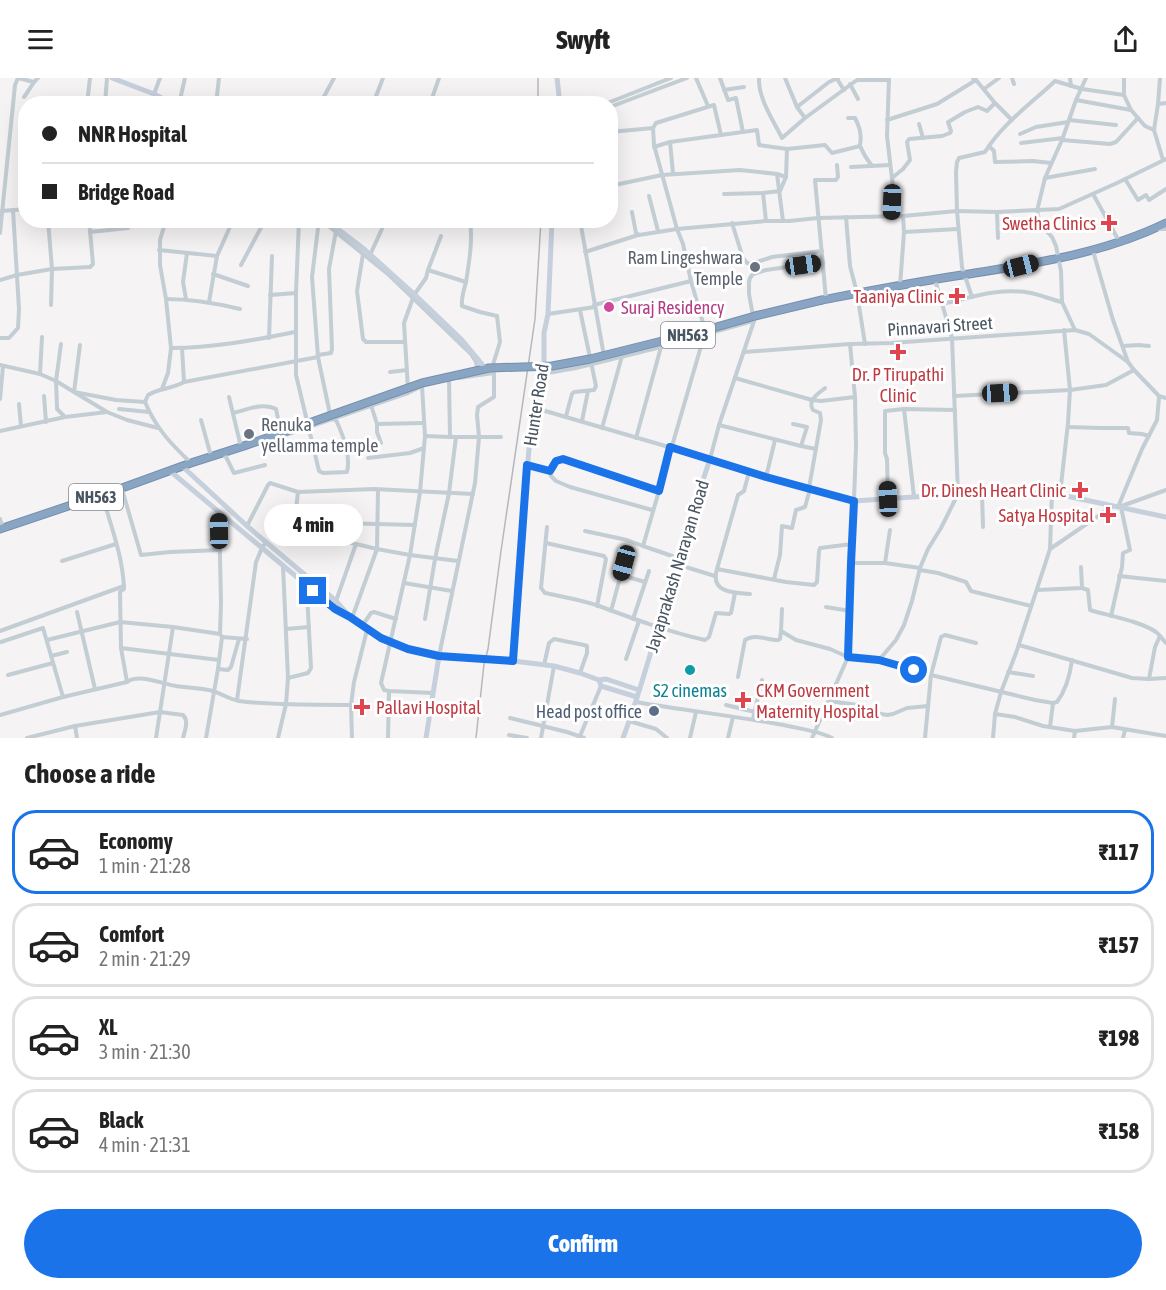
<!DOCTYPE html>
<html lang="en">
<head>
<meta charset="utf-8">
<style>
  body { margin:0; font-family:"Asap Condensed",sans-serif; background:#f6f6f6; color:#222; height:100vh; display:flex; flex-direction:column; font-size:22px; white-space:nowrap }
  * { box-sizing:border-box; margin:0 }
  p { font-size:20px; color:#767676 }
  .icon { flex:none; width:33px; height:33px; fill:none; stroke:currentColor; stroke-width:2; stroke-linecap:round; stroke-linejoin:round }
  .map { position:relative; height:660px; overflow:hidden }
  .details { display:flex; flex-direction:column; background:#fff; flex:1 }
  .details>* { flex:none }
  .banner { position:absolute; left:18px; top:18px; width:600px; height:132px; border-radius:24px; box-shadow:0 6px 24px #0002; display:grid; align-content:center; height:132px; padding:0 24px; background:#fff }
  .end { position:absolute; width:27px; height:27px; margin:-14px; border:8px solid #1a73e8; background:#fff; box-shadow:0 0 0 3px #fff }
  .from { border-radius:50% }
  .bubble { position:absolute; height:42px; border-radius:21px; background:#fff; box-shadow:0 6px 24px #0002; font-size:20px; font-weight:800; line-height:42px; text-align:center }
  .car { position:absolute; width:18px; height:36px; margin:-18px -9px; border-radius:8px; box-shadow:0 0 4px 2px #0007; background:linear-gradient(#222 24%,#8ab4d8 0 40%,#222 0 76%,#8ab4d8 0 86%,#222 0) }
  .banner b { display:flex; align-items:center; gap:21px; height:57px; font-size:22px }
  .banner b+b { border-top:2px solid #e0e0e0 }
  .banner i { width:15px; height:15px; background:#222 }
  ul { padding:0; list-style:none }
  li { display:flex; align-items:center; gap:18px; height:84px; margin:0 12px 9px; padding:0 12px; border:3px solid #e0e0e0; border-radius:24px }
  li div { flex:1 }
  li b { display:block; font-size:22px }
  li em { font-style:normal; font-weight:800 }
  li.current { border-color:#1a73e8 }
  li>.icon { width:54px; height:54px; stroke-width:1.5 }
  h2 { padding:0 24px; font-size:27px; line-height:72px }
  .button { display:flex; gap:12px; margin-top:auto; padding:12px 24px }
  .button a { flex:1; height:69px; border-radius:36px; background:#1a73e8; color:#fff; font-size:24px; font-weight:800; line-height:69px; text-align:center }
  header { display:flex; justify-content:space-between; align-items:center; height:78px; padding:0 24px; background:#fff; font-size:27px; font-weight:800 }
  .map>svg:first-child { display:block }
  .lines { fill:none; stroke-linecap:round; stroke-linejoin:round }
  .highway-casing { stroke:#7490af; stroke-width:9 }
  .street { stroke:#c3cdd4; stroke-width:4 }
  .secondary { stroke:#c5d0dc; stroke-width:5 }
  .highway { stroke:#89a5c3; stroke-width:7 }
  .rail { stroke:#b4b8bd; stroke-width:1.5 }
  .highway-bridge-casing { stroke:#7490af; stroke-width:9; stroke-linecap:butt }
  .secondary-bridge { stroke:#c5d0dc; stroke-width:5 }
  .highway-bridge { stroke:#89a5c3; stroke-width:7 }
  .route { stroke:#1a73e8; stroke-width:8 }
  .health-dot { fill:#e0444e; stroke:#fff; stroke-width:2 }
  .worship-dot { fill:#6b7280; stroke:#fff; stroke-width:2 }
  .hotel-dot { fill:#d1479c; stroke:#fff; stroke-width:2 }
  .culture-dot { fill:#0f9aa8; stroke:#fff; stroke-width:2 }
  .service-dot { fill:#5c6f8a; stroke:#fff; stroke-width:2 }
  .labels { text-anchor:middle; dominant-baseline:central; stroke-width:6; stroke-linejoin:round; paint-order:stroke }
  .shield { fill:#fff; stroke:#808991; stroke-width:1.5 }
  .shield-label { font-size:16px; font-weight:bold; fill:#495662 }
  .health-label { font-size:18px; fill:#be3a42; stroke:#fff; text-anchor:end }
  .worship-label { font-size:18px; fill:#5b616d; stroke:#fff; text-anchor:end }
  .hotel-label { font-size:18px; fill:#b23c85; stroke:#fff; text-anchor:start }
  .street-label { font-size:18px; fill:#495662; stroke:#fff }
  .culture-label { font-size:18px; fill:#0d838f; stroke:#fff }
  .service-label { font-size:18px; fill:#4e5e75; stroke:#fff; text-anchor:end }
</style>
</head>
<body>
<header><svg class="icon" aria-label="menu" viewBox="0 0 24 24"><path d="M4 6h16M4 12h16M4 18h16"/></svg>Swyft<svg class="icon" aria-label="share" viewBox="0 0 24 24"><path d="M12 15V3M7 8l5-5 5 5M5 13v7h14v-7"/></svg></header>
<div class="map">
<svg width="1166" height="660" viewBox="0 0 1166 660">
  <rect width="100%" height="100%" fill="#f5f3f3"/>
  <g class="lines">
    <g class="highway-casing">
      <g id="highway">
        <path d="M822 222C869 213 915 204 962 197 1031 186 1103 176 1166 145"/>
        <polyline points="0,451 122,410 191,385 244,368"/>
      </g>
    </g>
    <g class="street">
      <polyline points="18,0 34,4"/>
      <polyline points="696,0 708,28"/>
      <polyline points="720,0 728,22 736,20 743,54"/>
      <path d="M759 0C758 20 773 42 782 60L805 40 857 2H889"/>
      <polyline points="785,0 797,29 805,40"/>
      <polyline points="973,0 976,2 995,25 1012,42"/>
      <polyline points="1012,0 1014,6"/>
      <polyline points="1070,0 1071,8"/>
      <polyline points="1124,0 1124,17 1131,32 1138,40"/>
      <polyline points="837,1 844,12"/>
      <polyline points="889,1 887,58 893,109 891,138"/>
      <polyline points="850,6 858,21"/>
      <polyline points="984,11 999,0"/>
      <polyline points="724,12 744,9"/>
      <polyline points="154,16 160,0"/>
      <path d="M24 19C29 13 32 5 38 0"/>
      <polyline points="1076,22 1131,32"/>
      <polyline points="87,26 90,0"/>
      <polyline points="105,26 107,0"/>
      <polyline points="179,26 185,0"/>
      <polyline points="216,26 219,0"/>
      <polyline points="320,26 334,0"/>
      <polyline points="373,26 383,0"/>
      <polyline points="430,26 439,0"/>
      <polyline points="480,26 481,23"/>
      <polyline points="605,26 671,0"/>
      <polyline points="1158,26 1166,25"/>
      <polyline points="610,29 687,0"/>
      <polyline points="797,29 829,4 838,0"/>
      <path d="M848 40H855C860 50 862 57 860 68"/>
      <polyline points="887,42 937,26 976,2"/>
      <polyline points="1069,42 1116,47"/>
      <polyline points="919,46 923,60"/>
      <polyline points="653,50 654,67 677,151 683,166 691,203 703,245 704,258 643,468 678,480"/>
      <polyline points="1154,52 1163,82"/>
      <polyline points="610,54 653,50 656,45 714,27 721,57 757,52 759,67 787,71 825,67 832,75 860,68 865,78 872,88"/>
      <polyline points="1020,56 1036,49 1068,44"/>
      <polyline points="1062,62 1110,66 1116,64 1138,40 1145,48 1154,52 1158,26 1160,0"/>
      <polyline points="670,64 673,95"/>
      <polyline points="1021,65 1063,60"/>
      <polyline points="989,68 994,73 995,84 1033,83 1051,85"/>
      <polyline points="654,69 670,64 721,57"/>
      <polyline points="851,89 890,87"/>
      <polyline points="777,96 783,143"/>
      <polyline points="892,100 903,91 910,82 907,64 909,61 942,58 950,55 951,53 948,44 950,43 965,34 978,29 987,33 995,25"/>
      <polyline points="1045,100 1095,91"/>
      <polyline points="1125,101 1138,122 1146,117 1149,122 1166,111"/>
      <polyline points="610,108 662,97 740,92 777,96 786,99"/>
      <polyline points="763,115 766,143"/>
      <polyline points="724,116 763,115 780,113 786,99 787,71"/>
      <polyline points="1093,116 1119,163"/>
      <polyline points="649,118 658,153"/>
      <polyline points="2,133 26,131"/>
      <polyline points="632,134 636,155 639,157 677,151 766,143 789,143 818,140 903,138 957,133 997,134 1059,131 1117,105 1166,81"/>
      <polyline points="997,134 998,160"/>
      <polyline points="846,139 850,188 857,215 865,266"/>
      <path d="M299 142 296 215V297L319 393 323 395 347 394C351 378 343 357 336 342L331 341 318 279 312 199 319 142"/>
      <polyline points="321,142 389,197 471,276 476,284 478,294"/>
      <polyline points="580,142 604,278"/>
      <polyline points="732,145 743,180 747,185 751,186 772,179 822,173"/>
      <polyline points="1157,151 1166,151"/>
      <polyline points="90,154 128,150"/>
      <polyline points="904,154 958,151"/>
      <polyline points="0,155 15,7 18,0"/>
      <polyline points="159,172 217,178"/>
      <polyline points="1093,173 1113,242 1128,284 1134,292 1159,318 1166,320"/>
      <polyline points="585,174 638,157"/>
      <polyline points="363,176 357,213 363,261 366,264 405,264"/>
      <polyline points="370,177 386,142"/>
      <polyline points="241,187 265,142"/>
      <polyline points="428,192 466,204"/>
      <polyline points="213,196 248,208"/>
      <polyline points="0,202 17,197 52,191 48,142"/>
      <polyline points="900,208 904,154 903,138"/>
      <polyline points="270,217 296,215"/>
      <path d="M972 219 962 189 957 133 956 94 957 84 959 80 985 74C1002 46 1032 25 1055 3L1082 11 1124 17"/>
      <path d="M166 221C192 221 215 225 240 231"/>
      <polyline points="186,221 183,204 187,175"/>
      <polyline points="826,221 815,102 836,102 838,99 837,87"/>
      <polyline points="209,224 217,178 233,142"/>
      <polyline points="1062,224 1061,193 1056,168 1052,159 1040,146 1037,133 1045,100 1062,62 1076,22 1086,0"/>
      <path d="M942 226C972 219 1000 209 1031 215 1041 217 1052 222 1062 224L1075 252"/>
      <polyline points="51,227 52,191 90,189 93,186 89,142"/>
      <polyline points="594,227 691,203"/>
      <polyline points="548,236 595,229"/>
      <polyline points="0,260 9,260 18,250 19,231 13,132"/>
      <polyline points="269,260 272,178"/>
      <polyline points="61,266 56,303 57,328 57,331 65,339"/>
      <polyline points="80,267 74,314 116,322 145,324"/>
      <polyline points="1123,268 1139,267 1149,268"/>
      <path d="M171 270C212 270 255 262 295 254"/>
      <polyline points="182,270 184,304"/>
      <polyline points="744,274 850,266 891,265 1075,252 1089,256 1128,284"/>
      <polyline points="318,277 331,275 332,271 329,191 338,142"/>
      <polyline points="0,287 40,296 56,303 107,334 127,342 158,350"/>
      <polyline points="390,294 407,292"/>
      <polyline points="40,296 42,259"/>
      <polyline points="542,296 576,290 661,269 753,243"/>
      <polyline points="459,300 493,295"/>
      <polyline points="735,300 812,322 821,323 855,319"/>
      <polyline points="449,301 450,359 501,359"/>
      <polyline points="422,308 425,358 420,414 410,477 381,605 384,612 389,613 433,615"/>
      <polyline points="162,311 168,295 171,270 166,221 160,187 160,162 166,142"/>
      <polyline points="408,311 404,245 414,217 426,200 428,192 441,158"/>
      <polyline points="44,318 46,344"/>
      <polyline points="954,318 1070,312 1106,307 1134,292"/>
      <polyline points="229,319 241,369"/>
      <polyline points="0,321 3,288"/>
      <polyline points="19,326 21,348"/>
      <polyline points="371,327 377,346"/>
      <polyline points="535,330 710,381 719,347 754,243 749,216 749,204 750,200 753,196 766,192 823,184"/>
      <polyline points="119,331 149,334"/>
      <polyline points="904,331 914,419"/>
      <path d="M233 335C246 332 263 324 276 331L281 355"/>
      <polyline points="566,338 572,316 574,314 594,312 596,308 580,232"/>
      <polyline points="201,342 211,378"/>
      <polyline points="582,343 588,313"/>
      <polyline points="793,346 807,349 801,368 816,371"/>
      <polyline points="719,347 801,368"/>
      <polyline points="1068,349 1101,350 1128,350 1129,355 1142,356 1149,358"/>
      <polyline points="602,350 622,278"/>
      <polyline points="0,353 65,339 107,334"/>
      <polyline points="425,358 450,359"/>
      <polyline points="636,360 661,269"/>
      <polyline points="271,362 408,315 420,309"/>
      <polyline points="381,365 377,354 377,346 424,345"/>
      <polyline points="224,375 234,395 265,387"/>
      <polyline points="368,380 410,375 424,370"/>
      <path d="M190 384C170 365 156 350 145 324L148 317C159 310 172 311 184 304L318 279"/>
      <polyline points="527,387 550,393 551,398 556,403 570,409 652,432"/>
      <polyline points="550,393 556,383 563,381 659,413"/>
      <polyline points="766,399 775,362"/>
      <path d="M809 410 821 342 820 335 813 332C807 322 818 316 825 310"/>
      <polyline points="122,411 141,477 170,474 220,472"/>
      <polyline points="378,412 377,471 410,477 458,483"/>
      <polyline points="298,414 296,431 298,434 301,436 337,435 339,437 339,445"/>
      <polyline points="982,416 983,449"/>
      <polyline points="1060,416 1068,345 1070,312 1064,252"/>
      <path d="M102 417C111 448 123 479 124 511L120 514 121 570 127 604"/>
      <polyline points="888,421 887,381 885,375 885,333 904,331 955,332"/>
      <polyline points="1118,429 1142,371 1157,342 1159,319"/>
      <polyline points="1119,429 1166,412"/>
      <polyline points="0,441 3,450"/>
      <polyline points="247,448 268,407 270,405 298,414 374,411 473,416"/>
      <path d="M547 449 541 510 545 515C563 519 582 522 599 528 634 541 669 554 705 562L709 559 716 535 729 536 731 535 735 515"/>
      <polyline points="585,453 627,462 643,468"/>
      <polyline points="546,465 604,478 606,481 597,528"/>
      <polyline points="356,466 331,461 303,460 301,458 301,450 302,448 339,445 415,447"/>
      <polyline points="1050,471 1113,428"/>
      <polyline points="62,483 116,466"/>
      <polyline points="851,485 885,485 920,490"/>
      <polyline points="885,485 890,452"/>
      <polyline points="676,486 715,498"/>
      <polyline points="717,491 738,417 744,413 749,394"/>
      <polyline points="920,492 938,495 966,504 971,513 1031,528"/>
      <polyline points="621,497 645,504"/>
      <polyline points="1119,498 1166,503"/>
      <polyline points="774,501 780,477 782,448 792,450 796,432 805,429 810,411"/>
      <polyline points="404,505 452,513"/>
      <path d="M1082 510 1088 512 1090 532C1109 538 1140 543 1156 554 1160 557 1163 562 1166 565"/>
      <polyline points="1037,512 1082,510 1081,489"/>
      <path d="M750 516C732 515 710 514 717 491L786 504 814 507 817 504 819 473 820 470 852 466"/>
      <polyline points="336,523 356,466 377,471 352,540"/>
      <polyline points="826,529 850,533"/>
      <polyline points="782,531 781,553 796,562 830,571 848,579 879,582 931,597 925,660"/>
      <polyline points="611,533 624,485"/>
      <polyline points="77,534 95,611"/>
      <polyline points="1111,538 1122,489 1123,475 1130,472 1121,429"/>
      <polyline points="425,541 435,481 449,415 456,359"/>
      <polyline points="633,541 649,493"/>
      <polyline points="362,548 371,535 374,534 396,541"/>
      <polyline points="286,551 309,549"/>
      <polyline points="0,553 124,508"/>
      <polyline points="222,559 247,561"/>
      <polyline points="47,562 120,544 173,549 220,556"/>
      <polyline points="1,564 43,550 63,619"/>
      <polyline points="976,565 945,557 941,559 931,597 1035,622 1053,625"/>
      <polyline points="1019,567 1132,600 1149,601 1166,600"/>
      <polyline points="121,570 219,582"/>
      <polyline points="51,578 67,574"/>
      <path d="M439 578 475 405 479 359 477 337 478 329 494 319V295L491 293 500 264 497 238 480 234 462 228C461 220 464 212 466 204 469 185 473 162 470 142"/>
      <polyline points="626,581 639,543"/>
      <polyline points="879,582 896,562 904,547 912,523 920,490 928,471 941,450 958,416 952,260 935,202"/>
      <polyline points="544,587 549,565 554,561 584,567 587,568 587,575 580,595"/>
      <polyline points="218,591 228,592 231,589 239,561"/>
      <polyline points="1008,594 1033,598"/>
      <polyline points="8,597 53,585"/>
      <path d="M738 599 745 562C754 555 767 562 778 562L780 561 781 553"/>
      <polyline points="288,600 308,595 311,590 307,516 310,501"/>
      <polyline points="1149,601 1155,569 1160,558"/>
      <polyline points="237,622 256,484 262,470 266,464"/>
      <polyline points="829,623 864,628 881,636 887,637 893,636 907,630 928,628"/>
      <path d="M636 624C687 633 737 638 788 648 802 651 819 653 832 660"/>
      <polyline points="726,627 755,634"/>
      <polyline points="995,636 1015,639 1043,648 1075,653 1074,660"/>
      <path d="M0 637 63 619 127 604C138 595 163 606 176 608 188 610 202 610 213 613 222 616 229 621 239 623 276 628 314 626 351 627"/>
      <polyline points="510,640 567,654 584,660"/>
      <polyline points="753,641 762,602"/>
      <polyline points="629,643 656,651 667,660"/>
      <polyline points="75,648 77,660"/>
      <path d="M1050 649 1053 625 1057 624C1066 612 1070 597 1072 582"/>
      <polyline points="1112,649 1115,621"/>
      <polyline points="1075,653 1112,649 1166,658"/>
      <polyline points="509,657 527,660"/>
      <polyline points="580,658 601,608"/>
      <path d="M27 660 75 648 160 634 183 637C189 643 185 652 183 660"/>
      <polyline points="156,660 173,549"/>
      <polyline points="206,660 218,591 222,559 220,556 221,525 219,434"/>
      <polyline points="278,660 286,626 288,600 283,488"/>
      <polyline points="352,660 351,627 354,604 367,552"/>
      <polyline points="388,660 389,613"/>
      <polyline points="541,660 554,588"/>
      <polyline points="690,660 696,634"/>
      <polyline points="728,660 733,639"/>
      <polyline points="812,660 848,579 856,369 855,319 850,266"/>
      <polyline points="993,660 995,636 1001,614 1016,575 1050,471 1052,415"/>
      <polyline points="1123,660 1125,652"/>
    </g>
    <g class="secondary">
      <polyline points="112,0 154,16 173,26"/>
      <polyline points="557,0 560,26"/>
      <polyline points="182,388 247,448 336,523 349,538"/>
      <polyline points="170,393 335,531 350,539 381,560 408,571 439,578 513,583 554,588 580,595 599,602 606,601 639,612"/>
      <polyline points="513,583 531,344 531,339 535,330 544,288 544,255 548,236 552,142"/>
      <polyline points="599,602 601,608 637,619"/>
      <polyline points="426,660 439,578"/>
      <path d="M623 660C642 610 655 559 670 507 682 465 696 423 710 381L766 399 854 423 958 416 1052 415 1166 439"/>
    </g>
    <use href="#highway" class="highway"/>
    <g class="rail">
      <polyline points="538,0 538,26"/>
      <polyline points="476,660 484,586 488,571 501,473 535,241 541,142"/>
    </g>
    <g class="highway-bridge-casing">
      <polyline id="highway-bridge" points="244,368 422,305 489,290 552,288 590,281 706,252 755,238 822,222"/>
    </g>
    <polyline class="secondary-bridge" points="326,142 364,171 414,216 462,262 486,291"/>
    <use href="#highway-bridge" class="highway-bridge"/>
  </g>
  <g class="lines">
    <polyline class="route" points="313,513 335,531 350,539 381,560 408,571 439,578 513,583 527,387 550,393 556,383 563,381 659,413 670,369 766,399 854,423 851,485 848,579 879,582 914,592"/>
  </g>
  <g class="health-dot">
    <path d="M1106 136h6v6h6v6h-6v6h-6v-6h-6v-6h6z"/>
    <path d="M954 209h6v6h6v6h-6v6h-6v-6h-6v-6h6z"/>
    <path d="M895 265h6v6h6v6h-6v6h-6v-6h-6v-6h6z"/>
    <path d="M1077 403h6v6h6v6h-6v6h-6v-6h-6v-6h6z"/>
    <path d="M1105 428h6v6h6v6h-6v6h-6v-6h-6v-6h6z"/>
    <path d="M740 613h6v6h6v6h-6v6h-6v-6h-6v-6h6z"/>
    <path d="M359 620h6v6h6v6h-6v6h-6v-6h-6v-6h6z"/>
  </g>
  <g class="worship-dot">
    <circle cx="755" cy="189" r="6"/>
    <circle cx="249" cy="356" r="6"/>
  </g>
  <circle class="hotel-dot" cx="609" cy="229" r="6"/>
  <circle class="culture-dot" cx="690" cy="592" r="6"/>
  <circle class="service-dot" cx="654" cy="633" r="6"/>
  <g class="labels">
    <g class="shield">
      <rect x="661" y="244" width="54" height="26" rx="4.5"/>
      <rect x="69" y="406" width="54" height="26" rx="4.5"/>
    </g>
    <g class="shield-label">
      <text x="688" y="257">NH563</text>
      <text x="96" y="419">NH563</text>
    </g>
    <g class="health-label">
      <text x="1096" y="145">Swetha Clinics</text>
      <text x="944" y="218">Taaniya Clinic</text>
      <text x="898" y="296" text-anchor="middle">Dr. P Tirupathi<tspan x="898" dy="21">Clinic</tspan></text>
      <text x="1066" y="412">Dr. Dinesh Heart Clinic</text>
      <text x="1094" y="437">Satya Hospital</text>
      <text x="756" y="612" text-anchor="start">CKM Government<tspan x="756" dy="21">Maternity Hospital</tspan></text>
      <text x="376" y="629" text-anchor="start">Pallavi Hospital</text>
    </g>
    <g class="worship-label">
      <text x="743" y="179">Ram Lingeshwara<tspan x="743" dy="21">Temple</tspan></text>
      <text x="261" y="346" text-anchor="start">Renuka<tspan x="261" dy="21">yellamma temple</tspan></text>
    </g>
    <g class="hotel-label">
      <text x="621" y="229">Suraj Residency</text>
    </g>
    <g class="street-label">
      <text transform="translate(940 248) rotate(-4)">Pinnavari Street</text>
      <text transform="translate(536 327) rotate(-81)">Hunter Road</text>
      <text transform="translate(677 488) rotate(-73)">Jayaprakash Narayan Road</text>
    </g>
    <g class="culture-label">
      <text x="690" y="612">S2 cinemas</text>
    </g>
    <g class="service-label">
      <text x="642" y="633">Head post office</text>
    </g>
  </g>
</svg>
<i class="end from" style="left:914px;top:592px"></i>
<i class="end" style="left:313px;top:513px"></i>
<div class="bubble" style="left:264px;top:426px;width:99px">4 min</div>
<i class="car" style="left:892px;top:124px;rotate:182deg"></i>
<i class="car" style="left:803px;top:187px;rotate:82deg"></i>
<i class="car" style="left:1021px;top:188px;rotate:76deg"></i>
<i class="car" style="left:1000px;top:315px;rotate:87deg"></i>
<i class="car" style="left:888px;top:421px;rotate:358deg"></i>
<i class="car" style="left:219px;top:453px;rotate:359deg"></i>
<i class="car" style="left:624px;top:485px;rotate:195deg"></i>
<div class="banner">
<b><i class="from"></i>NNR Hospital</b>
<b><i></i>Bridge Road</b>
</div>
</div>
<section class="details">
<h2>Choose a ride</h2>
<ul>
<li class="current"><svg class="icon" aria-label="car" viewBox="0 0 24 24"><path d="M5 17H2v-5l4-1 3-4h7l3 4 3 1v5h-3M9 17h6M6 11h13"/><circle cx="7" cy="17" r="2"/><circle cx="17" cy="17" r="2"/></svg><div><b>Economy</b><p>1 min · 21:28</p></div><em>₹117</em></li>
<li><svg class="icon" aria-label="car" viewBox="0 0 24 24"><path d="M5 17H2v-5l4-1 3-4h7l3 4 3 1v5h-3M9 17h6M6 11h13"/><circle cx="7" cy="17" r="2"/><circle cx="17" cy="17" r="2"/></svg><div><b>Comfort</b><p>2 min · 21:29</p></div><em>₹157</em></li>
<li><svg class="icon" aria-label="car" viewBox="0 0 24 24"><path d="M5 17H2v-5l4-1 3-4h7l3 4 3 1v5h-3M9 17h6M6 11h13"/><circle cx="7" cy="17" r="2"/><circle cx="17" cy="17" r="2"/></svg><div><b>XL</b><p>3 min · 21:30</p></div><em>₹198</em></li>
<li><svg class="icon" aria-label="car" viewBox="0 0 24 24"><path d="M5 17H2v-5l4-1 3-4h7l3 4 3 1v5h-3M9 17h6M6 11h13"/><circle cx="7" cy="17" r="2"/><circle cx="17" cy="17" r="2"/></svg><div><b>Black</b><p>4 min · 21:31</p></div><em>₹158</em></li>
</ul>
<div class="button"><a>Confirm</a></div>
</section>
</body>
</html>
